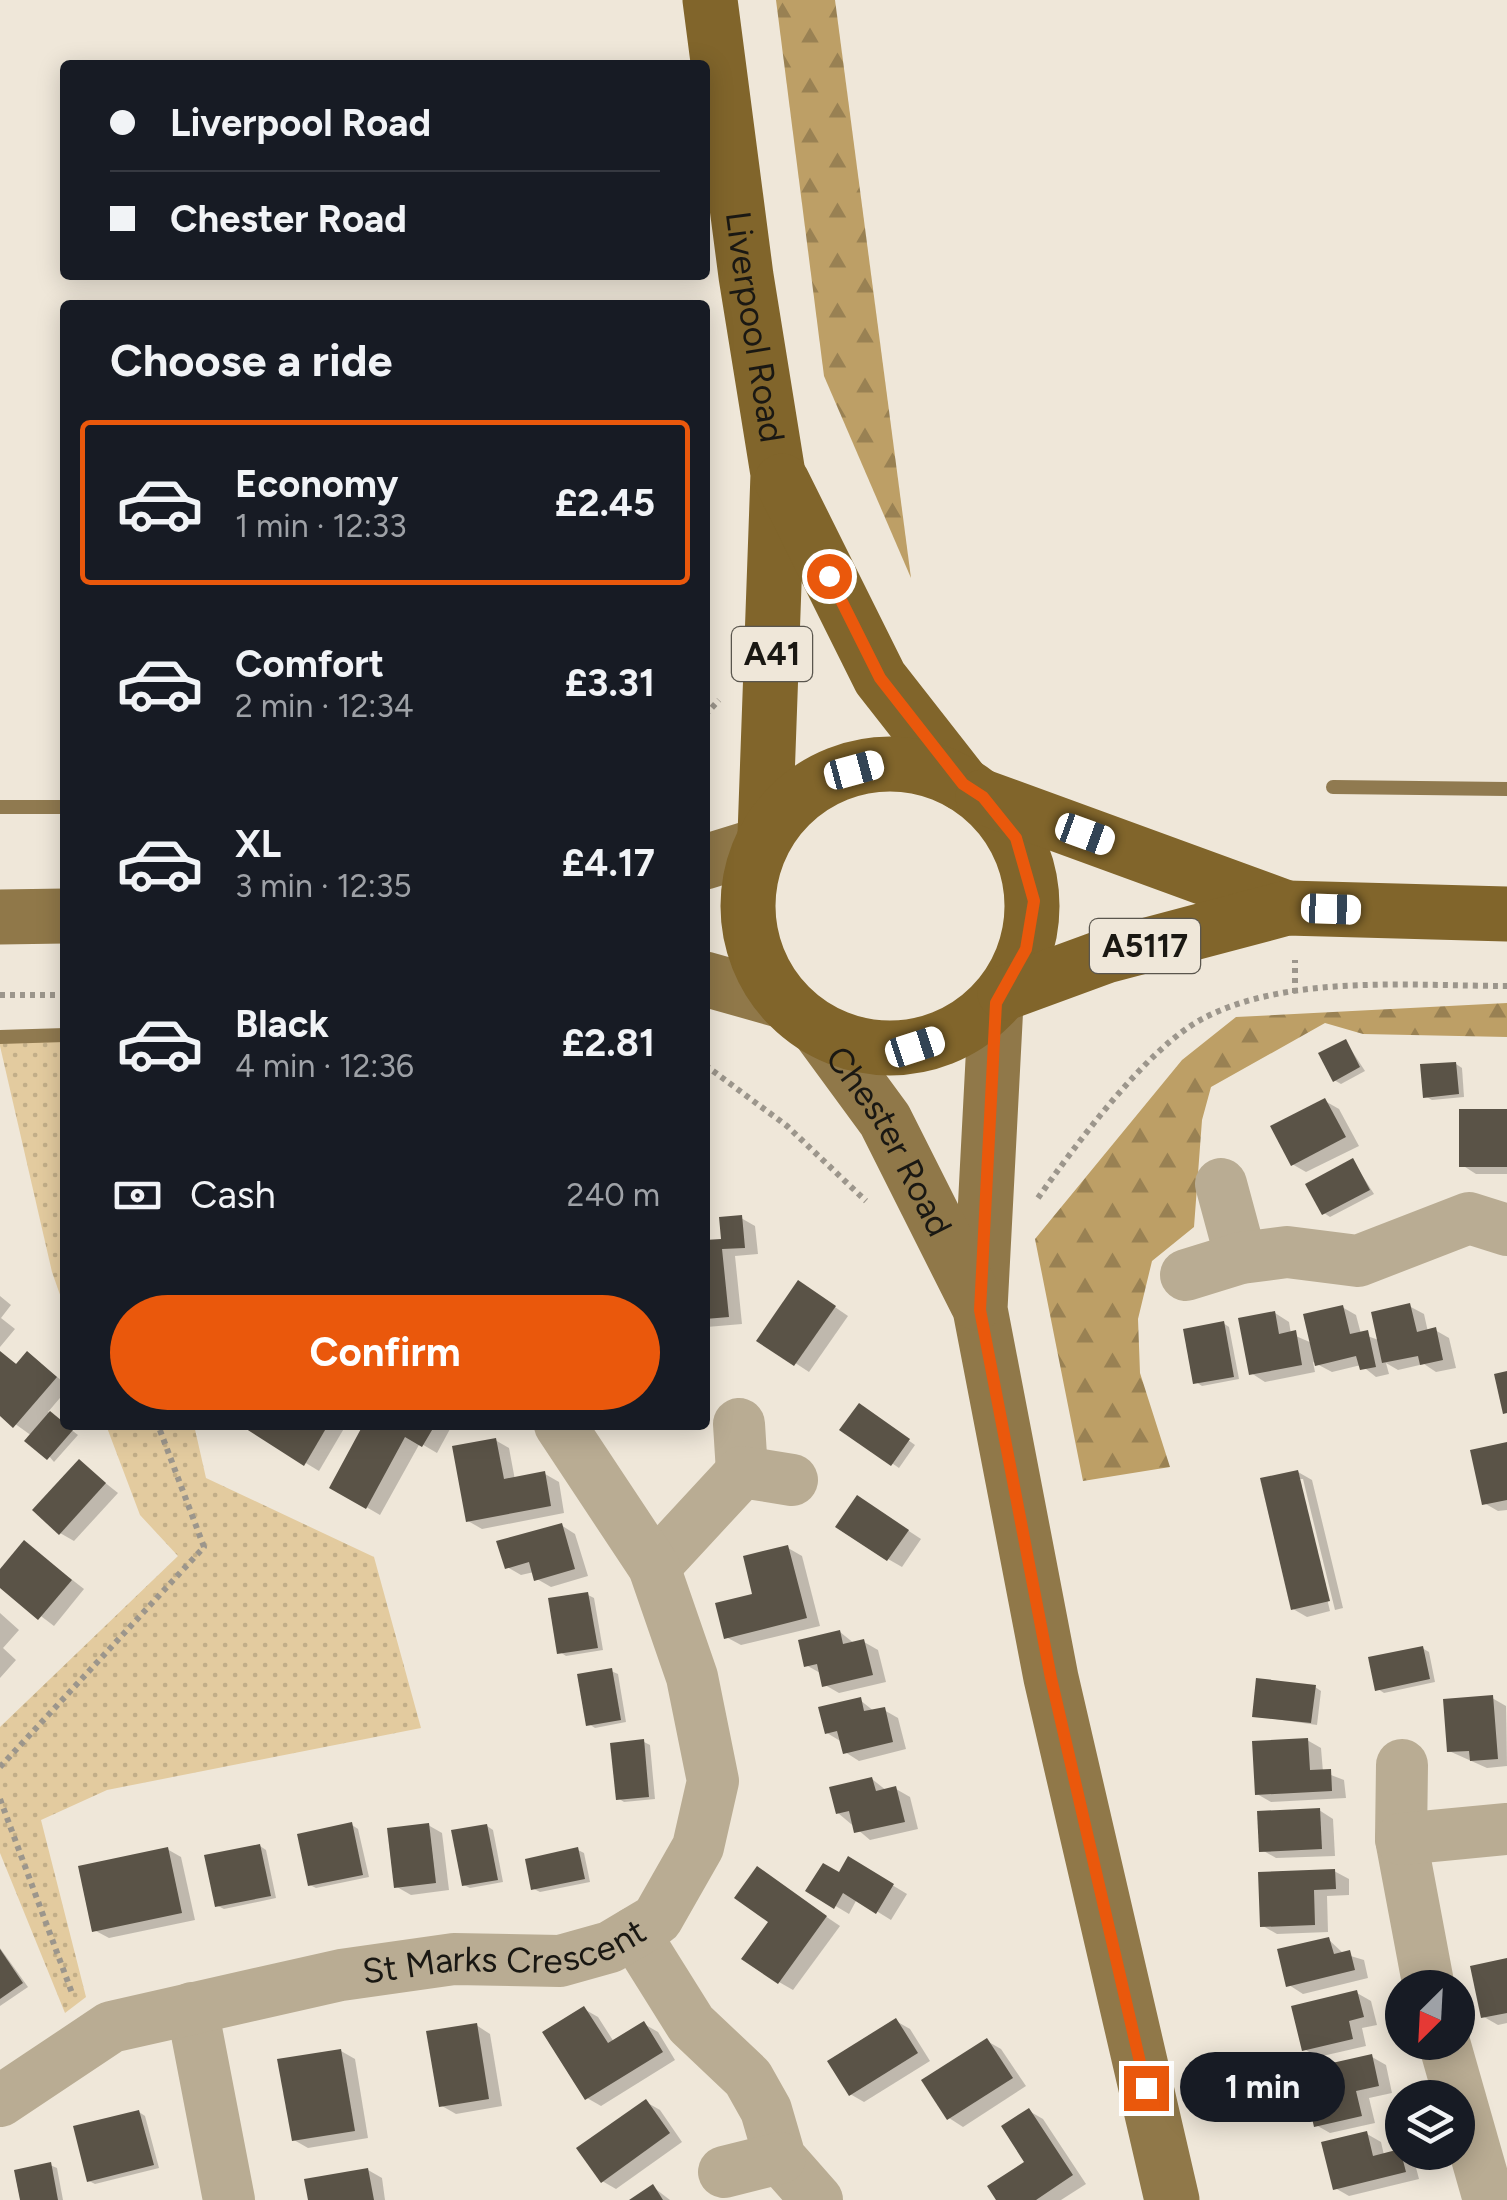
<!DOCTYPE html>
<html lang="en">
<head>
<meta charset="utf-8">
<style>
  body { margin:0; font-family:Figtree,sans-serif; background:#242831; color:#f1f3f6; height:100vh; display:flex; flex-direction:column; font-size:38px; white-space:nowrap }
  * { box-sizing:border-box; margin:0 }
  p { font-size:32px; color:#9ea1a6 }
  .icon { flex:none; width:55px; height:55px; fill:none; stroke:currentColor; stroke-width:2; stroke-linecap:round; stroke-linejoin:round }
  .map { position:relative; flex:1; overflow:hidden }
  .side { position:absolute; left:60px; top:300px; width:650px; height:1130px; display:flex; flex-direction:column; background:#171b24; border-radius:10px; box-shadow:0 5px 25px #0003 }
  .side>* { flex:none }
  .top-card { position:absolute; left:60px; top:60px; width:650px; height:220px; border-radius:10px; box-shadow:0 5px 25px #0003; display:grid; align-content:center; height:220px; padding:0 50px; background:#171b24 }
  .needle { width:65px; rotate:204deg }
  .tools { position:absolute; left:1385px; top:1970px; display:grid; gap:20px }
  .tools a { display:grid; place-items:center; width:90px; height:90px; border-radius:50%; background:#171b24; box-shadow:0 5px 25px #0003; font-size:50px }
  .end { position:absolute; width:45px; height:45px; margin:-22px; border:12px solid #ea580c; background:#fff; box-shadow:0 0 0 5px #fff }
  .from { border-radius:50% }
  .bubble { position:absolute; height:70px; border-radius:35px; background:#171b24; box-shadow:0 5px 25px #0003; font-size:32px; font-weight:700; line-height:70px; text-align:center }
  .car { position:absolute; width:30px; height:60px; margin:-30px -15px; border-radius:12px; box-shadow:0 0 8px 2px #0007; background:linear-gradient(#fff 24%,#345 0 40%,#fff 0 76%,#345 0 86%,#fff 0) }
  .top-card b { display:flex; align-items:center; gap:35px; height:95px; font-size:38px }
  .top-card b+b { border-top:2px solid #363941 }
  .top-card i { width:25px; height:25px; background:#f1f3f6 }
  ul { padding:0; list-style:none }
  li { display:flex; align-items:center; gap:30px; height:165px; margin:0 20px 15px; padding:0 30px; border:5px solid transparent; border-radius:10px }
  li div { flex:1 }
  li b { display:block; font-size:38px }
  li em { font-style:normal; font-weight:700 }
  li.selected { border-color:#ea580c }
  li>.icon { width:90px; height:90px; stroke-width:1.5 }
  h2 { padding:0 50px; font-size:45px; line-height:120px }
  .pay { display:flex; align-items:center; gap:25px; height:110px; padding:0 50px; font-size:38px }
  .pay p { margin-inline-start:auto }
  .button { display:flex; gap:20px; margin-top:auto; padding:20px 50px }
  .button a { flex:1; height:115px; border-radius:60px; background:#ea580c; color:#fff; font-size:40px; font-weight:700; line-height:115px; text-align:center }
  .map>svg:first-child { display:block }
  .grass { fill:url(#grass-dots) }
  .forest { fill:url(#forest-firs) }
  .shadow { fill:#0003 }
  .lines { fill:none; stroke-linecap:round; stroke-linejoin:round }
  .stream { stroke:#907a50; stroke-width:14 }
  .building { fill:#5a5347 }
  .path { stroke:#9c968c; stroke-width:6; stroke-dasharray:5 5; stroke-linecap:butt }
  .minor { stroke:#b9ac93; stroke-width:52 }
  .major { stroke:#907849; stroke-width:55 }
  .highway { stroke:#81652b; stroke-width:55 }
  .route { stroke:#ea580c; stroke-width:12 }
  .labels { text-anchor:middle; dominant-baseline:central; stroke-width:10; stroke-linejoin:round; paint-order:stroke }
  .shield { fill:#efe7d9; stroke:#5a564e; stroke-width:2.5 }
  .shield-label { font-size:32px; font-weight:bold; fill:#1a1813 }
  .street-label { font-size:35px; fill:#1a1813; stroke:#efe7d9 }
</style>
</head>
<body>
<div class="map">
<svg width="1507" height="2200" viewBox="0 0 1507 2200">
  <defs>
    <pattern id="grass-dots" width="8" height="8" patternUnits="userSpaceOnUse" patternTransform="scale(2.5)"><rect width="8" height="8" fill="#e3cb9f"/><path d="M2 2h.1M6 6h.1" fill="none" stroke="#c2ae88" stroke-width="1.8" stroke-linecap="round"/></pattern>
    <pattern id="forest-firs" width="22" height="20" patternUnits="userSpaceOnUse" patternTransform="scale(2.5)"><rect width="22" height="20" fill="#bd9f66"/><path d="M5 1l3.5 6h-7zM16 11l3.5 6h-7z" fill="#998153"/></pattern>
  </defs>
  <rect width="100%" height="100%" fill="#efe7d9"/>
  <g class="grass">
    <polygon points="65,1035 65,1309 52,1272 0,1046 0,1037"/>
    <polygon points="106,1425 194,1425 206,1478 374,1557 421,1728 107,1790 41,1820 86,1997 65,2013 0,1853 0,1727 178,1556 140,1515"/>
  </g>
  <g class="forest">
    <polygon points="776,0 835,0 911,578 824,376"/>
    <polygon points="1507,1003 1507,1037 1363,1034 1325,1023 1211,1087 1202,1120 1194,1227 1152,1261 1138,1319 1140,1373 1170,1467 1083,1481 1035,1239 1182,1060 1236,1017"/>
  </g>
  <g class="shadow">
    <polygon points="1346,1042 1365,1071 1341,1084 1334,1080"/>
    <polygon points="1456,1064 1462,1068 1464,1097 1432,1100 1425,1096"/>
    <polygon points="1325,1101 1339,1109 1359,1146 1306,1172 1292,1164"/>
    <polygon points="1507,1111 1507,1174 1476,1174 1462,1165"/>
    <polygon points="1353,1161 1374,1194 1330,1217 1324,1213"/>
    <polygon points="741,1218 755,1226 758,1254 735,1256 742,1324 707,1327 705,1243 724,1241"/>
    <polygon points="813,1292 848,1316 809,1372 760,1340"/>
    <polygon points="0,1296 11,1305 1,1318 15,1329 0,1347"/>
    <polygon points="1409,1306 1424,1314 1428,1332 1435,1330 1449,1338 1456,1368 1436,1372 1424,1364 1398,1370 1386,1363 1389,1374 1376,1377 1361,1365 1332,1372 1313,1362 1315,1372 1265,1382 1251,1373 1275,1313 1289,1322 1291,1334 1312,1343 1342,1307 1356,1315 1361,1334 1379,1340"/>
    <polygon points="1223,1323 1229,1327 1239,1379 1202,1386 1196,1382"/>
    <polygon points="1,1354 18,1365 28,1355 65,1383 65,1392 48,1412 78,1435 54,1462 32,1436 0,1413"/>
    <polygon points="866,1410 915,1445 899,1468 843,1430"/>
    <polygon points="243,1425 346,1425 319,1471"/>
    <polygon points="366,1425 444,1425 450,1429 437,1453 420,1443 380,1515 332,1487"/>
    <polygon points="495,1440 509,1448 515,1480 545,1474 559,1482 564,1513 482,1529 468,1521"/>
    <polygon points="1507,1445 1507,1510 1498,1511 1484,1503"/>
    <polygon points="79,1462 118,1493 74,1541 60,1533"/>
    <polygon points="1298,1472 1312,1480 1343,1608 1335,1610 1303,1479 1298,1479 1330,1611 1307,1617 1293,1609"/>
    <polygon points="871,1506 921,1539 902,1567 888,1559"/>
    <polygon points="561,1525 575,1534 588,1576 551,1587 537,1579 534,1572 521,1575 507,1567"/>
    <polygon points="25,1543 84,1589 54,1626 0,1585 0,1573"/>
    <polygon points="788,1548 802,1556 820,1626 741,1645 726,1637"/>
    <polygon points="588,1595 594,1598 603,1650 566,1656 560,1652"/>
    <polygon points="0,1613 19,1630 3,1648 16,1660 0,1678"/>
    <polygon points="840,1632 855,1644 864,1642 878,1650 886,1682 839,1693 825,1685 822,1674 806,1665"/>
    <polygon points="1422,1648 1429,1652 1435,1682 1384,1693 1378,1689"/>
    <polygon points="611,1671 618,1674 626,1722 595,1728 589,1724"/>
    <polygon points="1315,1687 1321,1691 1317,1725 1254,1716"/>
    <polygon points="1492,1698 1506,1706 1507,1766 1487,1768 1449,1751"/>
    <polygon points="860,1700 875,1712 884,1710 898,1718 906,1749 859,1761 845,1752 842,1742 827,1733"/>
    <polygon points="1307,1740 1321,1748 1323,1772 1344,1780 1346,1798 1271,1802 1257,1794"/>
    <polygon points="644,1742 650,1745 655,1799 624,1802 618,1798"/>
    <polygon points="872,1779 887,1791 896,1789 910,1797 918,1829 870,1840 838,1813"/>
    <polygon points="1319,1810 1333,1819 1335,1856 1276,1858 1262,1850"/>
    <polygon points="352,1825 358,1829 369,1877 316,1888 310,1885"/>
    <polygon points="428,1825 442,1833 449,1890 411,1895 397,1887"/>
    <polygon points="487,1826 493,1830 503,1882 470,1888 464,1885"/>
    <polygon points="260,1846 266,1850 276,1898 224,1909 218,1906"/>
    <polygon points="167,1849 181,1857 195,1920 109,1938 94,1930"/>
    <polygon points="578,1850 584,1853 590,1882 540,1892 534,1889"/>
    <polygon points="849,1859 907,1894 891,1920 857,1899 849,1914 809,1890 839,1875"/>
    <polygon points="1334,1871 1349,1879 1349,1895 1327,1896 1328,1932 1277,1934 1263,1926"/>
    <polygon points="769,1878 840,1926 793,1990 779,1982"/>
    <polygon points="1329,1940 1344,1954 1364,1960 1368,1978 1303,1994 1289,1985"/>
    <polygon points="0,1948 28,1987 0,2006"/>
    <polygon points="1507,1960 1507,2023 1498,2025 1484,2017"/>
    <polygon points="1357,1993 1371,2001 1377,2025 1362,2028 1366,2046 1318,2057 1304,2049"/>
    <polygon points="584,2009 598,2017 614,2042 644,2024 658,2032 675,2060 601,2106 587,2098"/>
    <polygon points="896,2021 910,2029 930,2061 864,2102 850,2094"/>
    <polygon points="476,2025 490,2034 502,2106 456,2114 442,2106"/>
    <polygon points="987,2041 1001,2049 1026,2086 963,2127 949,2118"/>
    <polygon points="341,2051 355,2059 368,2138 308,2148 294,2140"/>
    <polygon points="1372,2057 1386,2065 1392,2093 1369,2098 1375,2123 1330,2133 1316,2125"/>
    <polygon points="646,2102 660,2110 682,2142 616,2189 602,2181"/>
    <polygon points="1029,2111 1043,2119 1086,2184 1061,2200 999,2200 1028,2163"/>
    <polygon points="139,2112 145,2116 159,2168 95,2184 89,2181"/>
    <polygon points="1367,2134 1381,2142 1384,2155 1400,2152 1414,2160 1419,2179 1349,2196 1335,2188"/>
    <polygon points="50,2165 57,2168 63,2200 23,2200"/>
    <polygon points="368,2170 382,2178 385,2200 311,2200"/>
    <polygon points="653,2187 670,2200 633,2200"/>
  </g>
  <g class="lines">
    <g class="stream">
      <polyline points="1333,787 1507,789"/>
      <polyline points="0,807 65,807"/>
      <polyline points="0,1037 65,1035"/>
    </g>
  </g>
  <g class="building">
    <polygon points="1346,1039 1360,1067 1333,1082 1318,1053"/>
    <polygon points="1456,1062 1459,1094 1423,1098 1420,1064"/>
    <polygon points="1325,1098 1346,1137 1291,1166 1270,1126"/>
    <rect x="1459" y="1109" width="48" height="58"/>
    <polygon points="1353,1158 1370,1190 1322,1215 1305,1184"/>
    <polygon points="742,1215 745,1248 722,1249 729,1317 705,1319 705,1240 721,1239 719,1217"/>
    <polygon points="798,1280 836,1306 794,1366 756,1341"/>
    <polygon points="1410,1303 1417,1332 1436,1327 1443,1360 1420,1365 1418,1356 1382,1363 1371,1312"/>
    <polygon points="1343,1305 1350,1334 1368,1330 1376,1367 1360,1370 1356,1356 1315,1366 1303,1314"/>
    <polygon points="1275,1311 1279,1334 1296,1330 1302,1365 1249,1375 1238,1318"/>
    <polygon points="1224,1321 1234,1377 1193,1384 1183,1329"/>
    <polygon points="0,1351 16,1364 27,1351 57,1377 13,1428 0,1416"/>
    <polygon points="1507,1371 1507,1413 1503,1414 1494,1374"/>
    <polygon points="859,1403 910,1439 891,1466 839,1430"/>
    <polygon points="50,1411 73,1430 47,1460 24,1441"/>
    <polygon points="240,1425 328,1425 304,1466"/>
    <polygon points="363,1425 435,1425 422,1447 405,1437 366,1509 329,1488"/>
    <polygon points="496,1438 504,1479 545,1471 551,1506 466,1522 452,1446"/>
    <polygon points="1507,1442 1507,1500 1482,1505 1470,1450"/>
    <polygon points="79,1459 106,1483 59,1535 32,1510"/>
    <polygon points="1298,1470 1330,1601 1291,1610 1260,1478"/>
    <polygon points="857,1495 909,1530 887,1561 835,1527"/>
    <polygon points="562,1523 575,1569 534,1581 529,1562 505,1569 496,1541"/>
    <polygon points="24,1540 72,1580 38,1620 0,1588 0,1569"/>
    <polygon points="788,1545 807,1618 724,1639 715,1603 752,1594 743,1556"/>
    <polygon points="588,1592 598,1648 557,1654 548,1598"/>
    <polygon points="840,1630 843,1644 864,1639 873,1675 822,1687 817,1664 804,1667 798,1640"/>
    <polygon points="1423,1646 1430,1679 1375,1691 1368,1657"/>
    <polygon points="612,1668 621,1720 586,1726 577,1674"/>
    <polygon points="1256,1678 1316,1685 1311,1723 1252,1717"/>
    <polygon points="1493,1695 1498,1759 1470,1761 1469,1751 1447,1752 1443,1699"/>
    <polygon points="861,1697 864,1711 885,1707 893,1742 843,1754 837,1731 825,1734 818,1707"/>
    <polygon points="1308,1738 1310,1770 1331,1769 1332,1791 1255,1795 1252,1741"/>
    <polygon points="644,1739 649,1797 616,1800 610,1743"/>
    <polygon points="872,1777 876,1791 896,1786 905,1822 854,1833 849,1811 836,1814 829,1787"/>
    <polygon points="1320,1808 1322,1849 1259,1852 1257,1811"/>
    <polygon points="352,1822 363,1875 308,1886 297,1834"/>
    <polygon points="429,1823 436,1883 394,1888 387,1828"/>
    <polygon points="487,1824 498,1880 462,1886 451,1830"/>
    <polygon points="260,1844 271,1896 215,1907 204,1855"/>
    <polygon points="168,1847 182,1913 92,1932 78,1866"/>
    <polygon points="578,1847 585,1879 531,1890 525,1859"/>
    <polygon points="848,1856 894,1884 876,1914 843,1893 834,1909 805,1891 823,1863 839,1872"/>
    <polygon points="757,1866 827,1916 778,1984 741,1959 768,1922 734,1898"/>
    <polygon points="1335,1869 1336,1889 1314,1890 1315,1925 1260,1927 1258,1872"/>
    <polygon points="1329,1937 1334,1954 1350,1950 1355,1970 1286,1987 1277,1949"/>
    <polygon points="0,1949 23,1983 0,1999"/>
    <polygon points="1507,1958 1507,2013 1481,2018 1470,1966"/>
    <polygon points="1357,1990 1364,2017 1349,2021 1353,2039 1302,2051 1291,2006"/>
    <polygon points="584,2006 608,2043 644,2021 663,2052 585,2100 542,2032"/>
    <polygon points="896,2018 918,2053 849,2096 827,2061"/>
    <polygon points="477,2023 489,2099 439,2107 426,2031"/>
    <polygon points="987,2038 1013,2078 947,2120 921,2080"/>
    <polygon points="341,2049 355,2131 292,2141 277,2059"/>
    <polygon points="1372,2054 1379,2086 1356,2091 1362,2116 1314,2127 1301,2070"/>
    <polygon points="646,2099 670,2133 601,2183 576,2148"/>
    <polygon points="1029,2108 1073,2175 1036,2200 996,2200 987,2186 1024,2162 1001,2126"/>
    <polygon points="139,2110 154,2165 87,2182 73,2126"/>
    <polygon points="1367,2131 1373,2156 1400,2149 1406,2172 1333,2190 1321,2142"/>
    <polygon points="51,2162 58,2200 20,2200 14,2170"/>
    <polygon points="368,2168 374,2200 308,2200 304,2179"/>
    <polygon points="653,2184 663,2200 629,2200"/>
  </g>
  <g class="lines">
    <g class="path">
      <polyline points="705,715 719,700"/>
      <polyline points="1295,993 1295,960"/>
      <polyline points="0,995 65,995"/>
      <polyline points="705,1065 787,1126 866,1201"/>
      <path d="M1038 1198C1075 1146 1147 1047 1204 1018 1289 974 1413 986 1507 986"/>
      <polyline points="0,1767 204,1547 158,1425"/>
      <polyline points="0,1799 72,1993"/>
    </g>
    <g class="minor">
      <polyline points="1221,1184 1241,1258"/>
      <polyline points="1186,1275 1241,1258 1287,1252 1358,1261 1469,1218 1507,1230"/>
      <polyline points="739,1424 742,1472"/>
      <polyline points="654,1567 742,1472 792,1480"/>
      <polyline points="1402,1765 1401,1839 1429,1988"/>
      <polyline points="1401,1839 1507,1829"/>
      <polyline points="634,1933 691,2024 748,2078 766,2110 780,2158 817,2200"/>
      <polyline points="192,2008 229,2200"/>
      <polyline points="1444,2042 1489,2200"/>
      <path id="s1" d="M0 2101 111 2027 341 1975 454 1959 560 1961 610 1947 657 1919 698 1847 713 1781 692 1677 654 1567 560 1425"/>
      <polyline points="724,2172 780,2158"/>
    </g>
    <g class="major">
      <polyline points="705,862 760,845"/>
      <polyline points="0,917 65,916"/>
      <polyline points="705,979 783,1001"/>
      <polyline points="996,1003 980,1309 1051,1678 1172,2200"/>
      <path id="s2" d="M819 1030 885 1120 977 1303"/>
    </g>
    <g class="highway">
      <path id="s3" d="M710 0 746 276 778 474 765 835"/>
      <polyline points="782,481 880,678 963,784"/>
      <circle cx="890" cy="906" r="142"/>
      <polyline points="983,797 1287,908"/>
      <polyline points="1005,993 1106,956 1287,908 1507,914"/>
    </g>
  </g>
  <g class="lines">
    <polyline class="route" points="829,576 880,678 963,784 983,797 1016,838 1034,901 1026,949 996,1003 980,1310 1051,1678 1146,2088"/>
  </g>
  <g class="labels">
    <g class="shield">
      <rect x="732" y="627" width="80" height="54" rx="8"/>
      <rect x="1090" y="919" width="110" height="54" rx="8"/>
    </g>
    <g class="shield-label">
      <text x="772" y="654">A41</text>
      <text x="1145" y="946">A5117</text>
    </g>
    <g class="street-label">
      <text stroke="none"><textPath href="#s3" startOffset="330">Liverpool Road</textPath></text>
      <text stroke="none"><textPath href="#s2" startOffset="132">Chester Road</textPath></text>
      <text stroke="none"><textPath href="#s1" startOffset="535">St Marks Crescent</textPath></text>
    </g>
  </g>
</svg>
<div class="tools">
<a><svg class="needle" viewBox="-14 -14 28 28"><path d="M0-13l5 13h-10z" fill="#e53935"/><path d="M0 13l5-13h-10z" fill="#9ea1a6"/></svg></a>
<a><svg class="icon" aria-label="layers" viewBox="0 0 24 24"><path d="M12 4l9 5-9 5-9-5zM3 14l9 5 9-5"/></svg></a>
</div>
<i class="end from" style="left:829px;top:576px"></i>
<i class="end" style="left:1146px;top:2088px"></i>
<div class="bubble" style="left:1180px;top:2052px;width:165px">1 min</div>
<i class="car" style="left:854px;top:770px;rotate:75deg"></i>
<i class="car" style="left:1085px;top:834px;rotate:110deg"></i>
<i class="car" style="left:1331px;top:909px;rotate:92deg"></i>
<i class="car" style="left:915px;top:1047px;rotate:72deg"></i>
<div class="top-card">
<b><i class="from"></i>Liverpool Road</b>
<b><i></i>Chester Road</b>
</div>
<section class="side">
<h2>Choose a ride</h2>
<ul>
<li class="selected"><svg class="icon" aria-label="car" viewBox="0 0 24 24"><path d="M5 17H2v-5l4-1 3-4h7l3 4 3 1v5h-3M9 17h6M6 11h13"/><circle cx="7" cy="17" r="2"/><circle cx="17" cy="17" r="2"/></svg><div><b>Economy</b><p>1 min · 12:33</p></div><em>£2.45</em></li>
<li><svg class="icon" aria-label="car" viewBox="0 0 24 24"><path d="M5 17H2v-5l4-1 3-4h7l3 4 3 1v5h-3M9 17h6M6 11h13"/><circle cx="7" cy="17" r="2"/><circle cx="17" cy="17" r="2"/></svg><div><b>Comfort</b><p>2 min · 12:34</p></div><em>£3.31</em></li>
<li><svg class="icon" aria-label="car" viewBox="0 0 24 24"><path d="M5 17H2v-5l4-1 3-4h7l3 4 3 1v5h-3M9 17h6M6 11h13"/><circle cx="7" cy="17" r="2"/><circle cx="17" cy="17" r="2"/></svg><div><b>XL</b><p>3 min · 12:35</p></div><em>£4.17</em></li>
<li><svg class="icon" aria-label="car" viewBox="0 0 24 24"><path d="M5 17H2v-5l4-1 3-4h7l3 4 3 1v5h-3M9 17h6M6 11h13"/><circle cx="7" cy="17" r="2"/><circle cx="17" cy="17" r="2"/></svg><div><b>Black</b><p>4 min · 12:36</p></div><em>£2.81</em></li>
</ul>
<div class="pay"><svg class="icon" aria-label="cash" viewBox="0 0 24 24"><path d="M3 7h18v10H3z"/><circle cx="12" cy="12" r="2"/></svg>Cash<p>240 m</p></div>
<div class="button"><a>Confirm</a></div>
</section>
</div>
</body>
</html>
